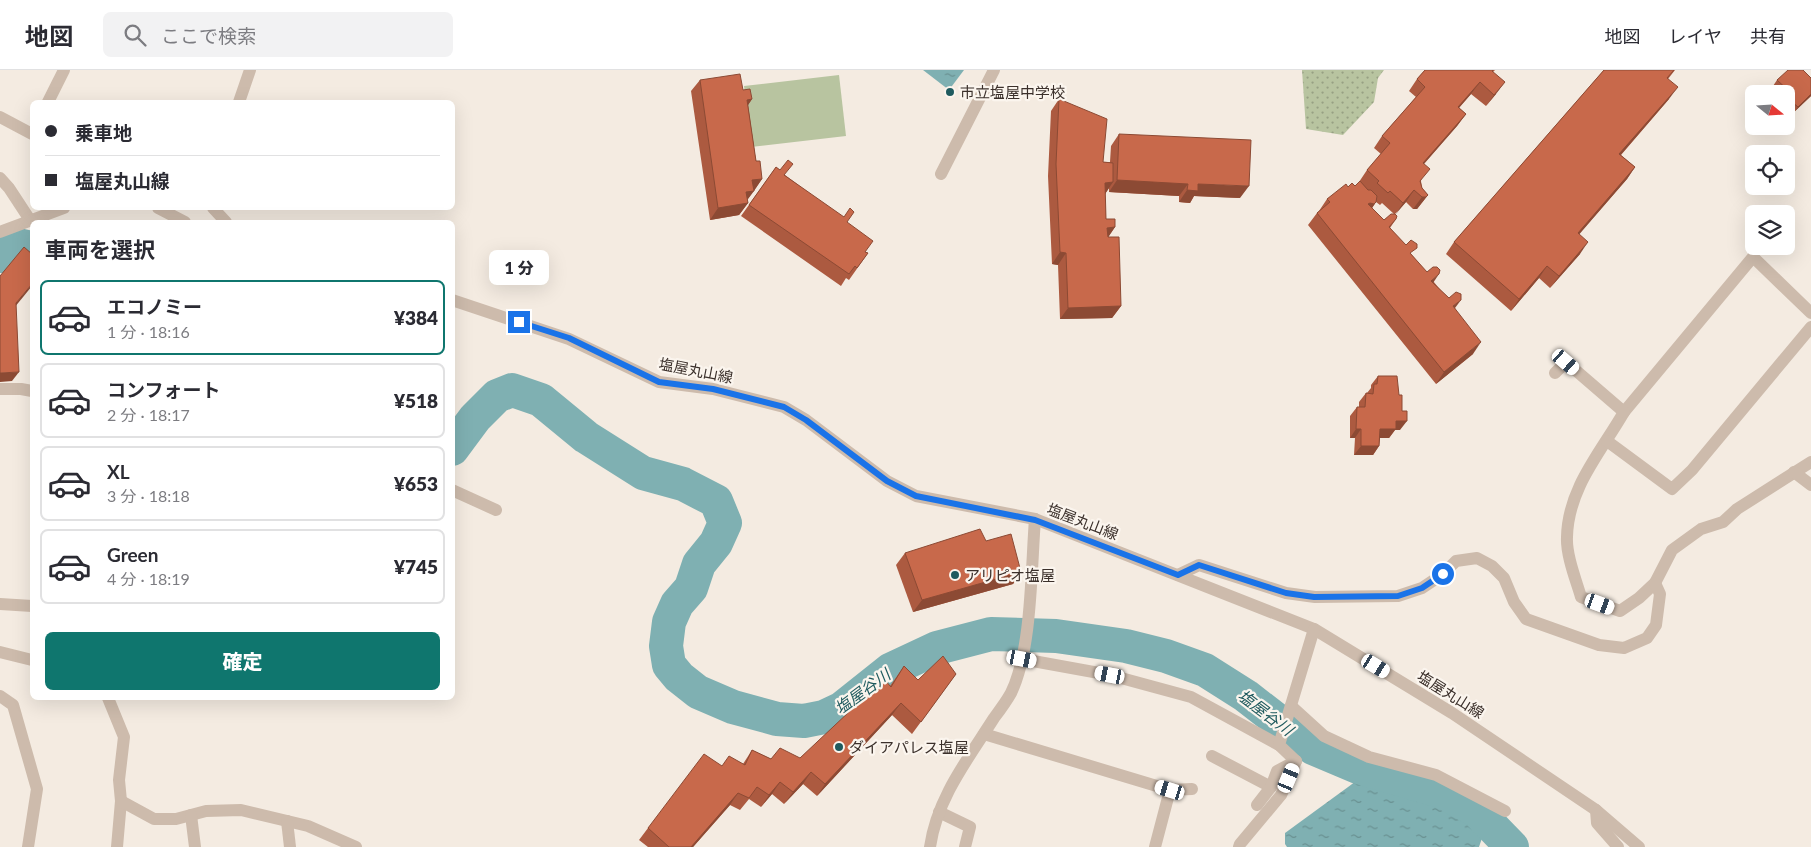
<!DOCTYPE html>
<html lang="ja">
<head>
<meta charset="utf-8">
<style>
  body { margin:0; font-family:Lato,"Noto Sans JP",sans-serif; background:#f2f2f3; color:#2b2b33; height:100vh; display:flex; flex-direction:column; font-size:19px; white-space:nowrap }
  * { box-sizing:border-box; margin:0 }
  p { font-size:16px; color:#7c7c81 }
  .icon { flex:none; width:28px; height:28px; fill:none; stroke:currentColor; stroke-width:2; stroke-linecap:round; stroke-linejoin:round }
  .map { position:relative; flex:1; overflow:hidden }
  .panel { position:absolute; left:30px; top:150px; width:425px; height:480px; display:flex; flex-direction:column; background:#fff; border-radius:8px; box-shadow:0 5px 20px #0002 }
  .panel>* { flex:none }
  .banner { position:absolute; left:30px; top:30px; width:425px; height:110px; border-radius:8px; box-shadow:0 5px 20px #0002; display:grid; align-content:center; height:110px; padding:0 15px; background:#fff }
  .needle { width:32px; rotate:108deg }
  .fabs { position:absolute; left:1745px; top:15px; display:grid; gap:10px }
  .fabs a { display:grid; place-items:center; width:50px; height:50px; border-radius:8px; background:#fff; box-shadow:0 5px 20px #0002; font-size:25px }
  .end { position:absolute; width:22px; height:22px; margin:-11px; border:6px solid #1a73e8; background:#fff; box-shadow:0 0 0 2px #fff }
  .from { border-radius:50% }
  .bubble { position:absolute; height:35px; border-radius:8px; background:#fff; box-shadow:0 5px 20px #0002; font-size:16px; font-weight:800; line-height:35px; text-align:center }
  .car { position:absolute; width:15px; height:30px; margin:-15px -8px; border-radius:6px; box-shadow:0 0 4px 1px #0007; background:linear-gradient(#fff 24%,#345 0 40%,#fff 0 76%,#345 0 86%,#fff 0) }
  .banner b { display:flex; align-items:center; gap:18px; height:48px; font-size:19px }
  .banner b+b { border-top:1px solid #e1e1e2 }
  .banner i { width:12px; height:12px; background:#2b2b33 }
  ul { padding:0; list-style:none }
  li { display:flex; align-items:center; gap:15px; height:75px; margin:0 10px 8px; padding:0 5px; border:2px solid #e1e1e2; border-radius:8px }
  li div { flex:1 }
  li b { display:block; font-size:19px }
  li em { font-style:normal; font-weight:800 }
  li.on { border-color:#0f766e }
  li>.icon { width:45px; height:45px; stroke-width:1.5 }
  h2 { padding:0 15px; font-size:22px; line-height:60px }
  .cta { display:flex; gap:10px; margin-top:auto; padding:10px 15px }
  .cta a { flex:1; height:58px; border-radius:8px; background:#0f766e; color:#fff; font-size:20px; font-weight:800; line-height:58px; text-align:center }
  header { display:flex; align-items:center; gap:30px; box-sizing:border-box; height:70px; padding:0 25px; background:#fff; border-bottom:1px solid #e1e1e2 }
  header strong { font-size:24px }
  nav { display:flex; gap:28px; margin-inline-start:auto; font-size:18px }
  .search { width:350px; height:45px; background:#f2f2f3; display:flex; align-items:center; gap:12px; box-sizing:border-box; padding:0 18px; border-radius:8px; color:#7c7c81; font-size:19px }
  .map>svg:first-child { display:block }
  .grass { fill:#b8c4a0 }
  .park { fill:url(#park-dots) }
  .water { fill:url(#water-ripples) }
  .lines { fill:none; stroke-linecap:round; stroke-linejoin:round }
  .river { stroke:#7fb0b2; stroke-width:34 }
  .minor { stroke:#cdbbac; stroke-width:12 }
  .wall { fill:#ac5a40; fill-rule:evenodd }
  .shaded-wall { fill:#8c4a34 }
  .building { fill:#c8694b; stroke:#8c4a34 }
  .route { stroke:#1a73e8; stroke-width:6 }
  .poi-dot { fill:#1f5a5e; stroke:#fbf5ee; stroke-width:2 }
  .labels { text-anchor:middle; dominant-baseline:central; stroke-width:4.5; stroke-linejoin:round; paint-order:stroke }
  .poi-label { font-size:15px; fill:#3b302b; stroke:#fbf5ee; text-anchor:start }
  .street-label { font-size:15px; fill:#3b302b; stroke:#fbf5ee }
  .water-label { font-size:16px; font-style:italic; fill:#1f5a5e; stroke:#fbf5ee }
</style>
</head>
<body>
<header>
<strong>地図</strong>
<div class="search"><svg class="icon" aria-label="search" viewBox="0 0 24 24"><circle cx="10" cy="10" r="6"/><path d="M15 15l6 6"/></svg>ここで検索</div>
<nav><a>地図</a><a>レイヤ</a><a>共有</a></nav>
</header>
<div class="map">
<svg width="1811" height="777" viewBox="0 0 1811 777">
  <defs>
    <pattern id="park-dots" width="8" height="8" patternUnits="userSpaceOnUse" patternTransform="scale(1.25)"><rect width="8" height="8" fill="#b8c4a0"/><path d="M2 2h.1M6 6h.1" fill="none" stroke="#97a083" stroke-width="1.8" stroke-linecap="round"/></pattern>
    <pattern id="water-ripples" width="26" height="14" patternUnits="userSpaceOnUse" patternTransform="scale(1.25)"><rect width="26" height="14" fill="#7fb0b2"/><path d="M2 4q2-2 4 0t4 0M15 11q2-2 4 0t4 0" fill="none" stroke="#699091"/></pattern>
  </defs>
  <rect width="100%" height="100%" fill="#f4ebe1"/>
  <polygon class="grass" points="839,5 846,66 751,77 744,16"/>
  <polygon class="park" points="1302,0 1384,0 1378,8 1374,32 1343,65 1306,59"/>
  <g class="water">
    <polygon points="923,0 964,0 949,20"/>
    <polygon points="1359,709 1409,722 1446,734 1484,762 1479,777 1287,777 1285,774 1285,763"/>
  </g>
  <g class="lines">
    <g class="river">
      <polyline points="0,186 14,174 32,178"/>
      <polyline points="452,379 475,348 497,326 512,320 541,330 586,367 643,403 683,414 716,431 725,453 716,473 699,494 691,518 677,534 669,552 666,576 669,595 679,607 698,622 733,637 777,649 804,651 824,647 841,639 890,600 937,578 991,564 1056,566 1126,576 1166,586 1205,600 1246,626 1313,678 1358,697 1443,722 1477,741 1512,777"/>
    </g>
    <g class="minor">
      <polyline points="48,32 64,0"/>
      <polyline points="239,32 250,0"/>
      <polyline points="0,47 32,64"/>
      <polyline points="941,104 994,0"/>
      <polyline points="0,108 9,118 30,150"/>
      <polyline points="158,138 185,152"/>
      <polyline points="213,138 226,152"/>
      <polyline points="0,162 64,138"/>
      <polyline points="452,230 569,269 659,312 713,319 784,337 806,350 887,411 916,426 1035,449 1314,559 1452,643 1596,740 1639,777"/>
      <path d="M1811 243 1753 187 1624 342C1601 382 1568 418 1567 467 1566 485 1576 510 1581 527L1620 541 1639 528 1655 513 1672 480 1701 459 1723 452 1737 439 1811 392"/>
      <polyline points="1555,303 1566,292 1624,342"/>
      <polyline points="0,319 21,319 32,321"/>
      <polyline points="1607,371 1672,419 1692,400 1811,257"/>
      <polyline points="1794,402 1811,415"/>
      <polyline points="452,420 496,440"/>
      <polyline points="1178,505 1199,495 1286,523 1315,527 1398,526 1422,518 1443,504 1456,491 1477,488 1492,496 1504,508 1514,532 1526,549 1599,575 1624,578 1647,568 1656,555 1660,524 1655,513"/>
      <polyline points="0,534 32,536"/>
      <polyline points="0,582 32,590"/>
      <polyline points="1022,589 1110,605 1191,627 1279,675"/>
      <polyline points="0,626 13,635 37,719 28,777"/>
      <polyline points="108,628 124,667 119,710 121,731 117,777"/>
      <polyline points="1291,636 1324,666 1369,687 1436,705 1505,741"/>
      <polyline points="984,664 1170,720 1155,777"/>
      <polyline points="1212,686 1271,717"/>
      <polyline points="1170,720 1192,719"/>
      <polyline points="121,731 154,749 176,749 206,741 241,740 308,756 356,777"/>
      <polyline points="1257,735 1271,717 1277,701 1296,691"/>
      <polyline points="1596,740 1597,753 1618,777"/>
      <polyline points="939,742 970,757 965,777"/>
      <polyline points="191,745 195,777"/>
      <polyline points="287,751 290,777"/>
      <path d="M930 777C937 728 968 689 994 648 1000 640 1006 632 1011 623 1032 580 1031 499 1035 449"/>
      <polyline points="1239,777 1240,774 1281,725 1296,691 1279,675 1314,559"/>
    </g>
  </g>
  <g class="wall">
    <path d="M1425 0H1495L1493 2 1496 24 1486 36 1471 24 1459 38 1466 44 1457 56 1424 94 1421 111 1422 118 1428 125 1417 139H1413L1406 132 1395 144 1396 149 1390 158 1455 238 1473 284 1436 314 1308 155 1317 143 1319 141 1327 129 1348 117 1355 116 1359 112 1367 100 1381 84 1374 78 1382 66 1416 27 1409 21 1417 9ZM1376 132 1380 135 1382 133 1394 144 1384 150 1372 138Z"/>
    <polygon points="1604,0 1675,0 1668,9 1669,29 1621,85 1635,97 1627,109 1579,164 1580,184 1550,218 1539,208 1511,241 1446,184 1454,172"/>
    <polygon points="700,10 743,20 752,29 748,35 756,91 762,109 747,130 748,133 739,145 710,150 691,21"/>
    <polygon points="1777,10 1811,26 1793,43 1786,37 1786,24 1781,24 1773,16"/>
    <polygon points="1059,29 1103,92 1110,92 1111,76 1119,64 1240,128 1194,126 1190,133 1179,132 1179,126 1109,122 1109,118 1105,124 1106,149 1115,157 1108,167 1121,236 1112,248 1060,249 1058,195 1052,194 1048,106 1051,41"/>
    <polygon points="776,97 785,105 847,152 865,182 868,183 849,210 846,208 841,216 741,146"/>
    <polygon points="1378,306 1400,360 1395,360 1389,368 1380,368 1379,376 1373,385 1354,385 1355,368 1350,368 1350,346 1357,337 1359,337 1359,332 1366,323 1367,323 1371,318 1371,315"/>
    <polygon points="905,483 1021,502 1013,514 913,542 896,495"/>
    <polygon points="904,596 918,610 956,604 912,664 892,645 817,726 803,714 784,734 772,724 761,737 749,729 740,740 730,735 693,777 648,777 639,770 648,758 722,696 743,694 752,680 771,689 800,688 890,616"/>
  </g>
  <g class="shaded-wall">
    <polygon points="1480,12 1471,24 1449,49 1458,37"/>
    <polygon points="1505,12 1496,24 1486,36 1494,25"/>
    <polygon points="1678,17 1669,29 1611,96 1619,84"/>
    <polygon points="1811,24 1811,26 1793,43 1798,37"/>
    <polygon points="752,29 744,41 747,30"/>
    <polygon points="1466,44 1457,56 1414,105 1423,93"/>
    <polygon points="1635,97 1627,109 1570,175 1578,163"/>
    <polygon points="762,109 754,121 752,110"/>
    <polygon points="1117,110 1188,114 1179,126 1109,122"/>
    <polygon points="1113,112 1105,124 1105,113"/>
    <polygon points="1198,114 1249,116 1240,128 1194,126 1190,133 1179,132 1187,120"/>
    <polygon points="1414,120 1406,132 1395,145 1403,133"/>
    <polygon points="754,121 745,133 746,122"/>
    <polygon points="1428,125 1417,139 1413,139 1422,127"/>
    <polygon points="1376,132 1368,144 1368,134 1370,133"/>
    <polygon points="748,133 739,145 710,150 718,138"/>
    <polygon points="1115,157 1107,169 1107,158"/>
    <polygon points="1588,172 1580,184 1550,218 1559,206"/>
    <polygon points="1060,182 1066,183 1058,195 1052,194"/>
    <polygon points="1547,196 1539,208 1511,241 1519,229"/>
    <polygon points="1439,204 1431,216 1431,211"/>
    <polygon points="32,214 32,216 10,243 16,233"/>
    <polygon points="1461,230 1452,242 1453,236"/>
    <polygon points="1121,236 1112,248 1060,249 1068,238"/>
    <polygon points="1481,272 1473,284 1436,314 1444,302"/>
    <polygon points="19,302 12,311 0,312 0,303"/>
    <polygon points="1396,351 1407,351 1400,360 1395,360 1389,368 1373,368 1380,359"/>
    <polygon points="1356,359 1361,359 1355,368 1350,368"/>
    <polygon points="1361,376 1379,376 1373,385 1354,385"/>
    <polygon points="1021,502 1013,514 913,542 922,530"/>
    <polygon points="901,633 892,645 817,726 825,714"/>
    <polygon points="811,702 803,714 784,734 793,722"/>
    <polygon points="780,712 772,724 761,737 769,725"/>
    <polygon points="738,723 730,735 693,777 691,777"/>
  </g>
  <g class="building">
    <polygon points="1425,0 1493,0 1492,1 1505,12 1494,25 1480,12 1458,37 1466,44 1423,93 1430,99 1420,111 1422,118 1428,125 1426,127 1422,127 1414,120 1403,133 1390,121 1388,123 1377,113 1379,111 1367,100 1390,73 1382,66 1425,17 1417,9"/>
    <polygon points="1604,0 1674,0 1667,8 1678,17 1619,84 1635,97 1578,163 1588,172 1559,206 1547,196 1519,229 1454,172"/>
    <polygon points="1788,0 1803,0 1811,8 1811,24 1798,37 1786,27 1786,25 1790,22 1777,10"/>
    <polygon points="740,4 743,20 750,19 752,29 747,30 756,91 760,91 762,109 752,110 754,121 746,122 748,133 718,138 700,10"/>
    <polygon points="1059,29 1107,49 1103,92 1113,93 1113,112 1105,113 1106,149 1115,149 1115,157 1107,158 1108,167 1119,167 1121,236 1068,238 1066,183 1060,182 1056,94"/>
    <polygon points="1119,64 1251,70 1249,116 1198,114 1198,121 1187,120 1188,114 1117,110"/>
    <polygon points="788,90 793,94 784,105 844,147 850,138 854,142 847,152 873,171 865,182 868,183 857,198 855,196 849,204 749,135 776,97 780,100"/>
    <polygon points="1360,111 1368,120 1371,120 1377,126 1376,132 1374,134 1370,133 1368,134 1384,150 1391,144 1395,144 1397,146 1396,149 1389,157 1406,175 1411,170 1417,174 1417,178 1410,183 1427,202 1433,197 1437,197 1440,200 1439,204 1431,211 1449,228 1456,222 1461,224 1461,230 1453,236 1481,272 1444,302 1317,143 1330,132 1327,129 1346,114 1348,117 1352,113 1355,116"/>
    <polygon points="24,177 32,184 32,214 16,233 19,302 0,303 0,206"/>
    <polygon points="1378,306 1397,306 1399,325 1402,325 1402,341 1407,341 1407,351 1396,351 1396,359 1380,359 1379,376 1361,376 1361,359 1356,359 1357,337 1365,337 1366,323 1373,324 1374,314 1377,314"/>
    <polygon points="980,459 986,471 1011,464 1021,502 922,530 905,483"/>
    <polygon points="943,586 956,604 921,652 901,633 825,714 811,702 793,722 780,712 769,725 757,717 749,728 738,723 691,777 669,777 648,758 704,684 722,696 729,686 745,695 752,680 771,689 780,678 800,688 884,609 891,617 904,596 918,610"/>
  </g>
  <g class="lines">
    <polyline class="route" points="519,252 569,268 659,312 713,319 784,337 806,350 887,411 916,426 1035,450 1178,505 1199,495 1286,523 1314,527 1398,526 1422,518 1443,504"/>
  </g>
  <g class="poi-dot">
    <circle cx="950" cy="22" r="5"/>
    <circle cx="955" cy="505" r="5"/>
    <circle cx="839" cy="677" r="5"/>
  </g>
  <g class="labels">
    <g class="poi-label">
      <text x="960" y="22">市立塩屋中学校</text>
      <text x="965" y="505">アリピオ塩屋</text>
      <text x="849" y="677">ダイアパレス塩屋</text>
    </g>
    <g class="street-label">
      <text transform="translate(696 300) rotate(11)">塩屋丸山線</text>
      <text transform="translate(1083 451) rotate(21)">塩屋丸山線</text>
      <text transform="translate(1451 624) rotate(32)">塩屋丸山線</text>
    </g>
    <g class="water-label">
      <text transform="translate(862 621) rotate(-36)">塩屋谷川</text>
      <text transform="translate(1266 642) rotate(37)">塩屋谷川</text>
    </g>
  </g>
</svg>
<div class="fabs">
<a><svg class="needle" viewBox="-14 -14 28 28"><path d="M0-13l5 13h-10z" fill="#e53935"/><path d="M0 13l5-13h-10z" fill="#7c7c81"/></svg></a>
<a><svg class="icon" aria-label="locate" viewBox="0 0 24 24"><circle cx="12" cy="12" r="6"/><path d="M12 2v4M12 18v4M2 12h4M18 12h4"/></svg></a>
<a><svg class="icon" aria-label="layers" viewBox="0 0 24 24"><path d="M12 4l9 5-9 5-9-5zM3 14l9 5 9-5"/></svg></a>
</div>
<i class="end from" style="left:1443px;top:504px"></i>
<i class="end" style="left:519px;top:252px"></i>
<div class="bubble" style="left:489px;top:180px;width:60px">1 分</div>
<i class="car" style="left:1566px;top:292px;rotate:131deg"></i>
<i class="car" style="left:1600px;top:534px;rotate:110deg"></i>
<i class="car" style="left:1022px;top:589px;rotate:101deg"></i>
<i class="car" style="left:1376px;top:596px;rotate:121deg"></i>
<i class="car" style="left:1110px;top:605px;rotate:281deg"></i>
<i class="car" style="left:1289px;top:708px;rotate:23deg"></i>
<i class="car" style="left:1170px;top:720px;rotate:287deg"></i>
<div class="banner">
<b><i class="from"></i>乗車地</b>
<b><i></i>塩屋丸山線</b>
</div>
<section class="panel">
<h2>車両を選択</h2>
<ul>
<li class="on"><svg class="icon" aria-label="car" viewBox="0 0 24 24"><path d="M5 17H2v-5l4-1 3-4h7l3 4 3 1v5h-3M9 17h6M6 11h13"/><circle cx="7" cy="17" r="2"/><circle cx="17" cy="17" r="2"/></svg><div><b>エコノミー</b><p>1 分 · 18:16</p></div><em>¥384</em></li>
<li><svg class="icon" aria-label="car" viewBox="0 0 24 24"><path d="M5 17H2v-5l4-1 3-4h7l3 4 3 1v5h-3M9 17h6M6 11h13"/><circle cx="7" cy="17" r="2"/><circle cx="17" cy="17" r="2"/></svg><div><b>コンフォート</b><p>2 分 · 18:17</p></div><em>¥518</em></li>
<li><svg class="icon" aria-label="car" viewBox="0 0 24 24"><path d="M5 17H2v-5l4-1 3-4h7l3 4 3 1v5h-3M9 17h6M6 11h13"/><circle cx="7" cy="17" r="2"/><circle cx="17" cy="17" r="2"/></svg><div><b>XL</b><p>3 分 · 18:18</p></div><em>¥653</em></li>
<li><svg class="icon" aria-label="car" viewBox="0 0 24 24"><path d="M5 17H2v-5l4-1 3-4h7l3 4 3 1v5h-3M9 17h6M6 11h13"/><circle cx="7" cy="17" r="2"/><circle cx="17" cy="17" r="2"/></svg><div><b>Green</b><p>4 分 · 18:19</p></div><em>¥745</em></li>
</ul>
<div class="cta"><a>確定</a></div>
</section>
</div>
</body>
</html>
